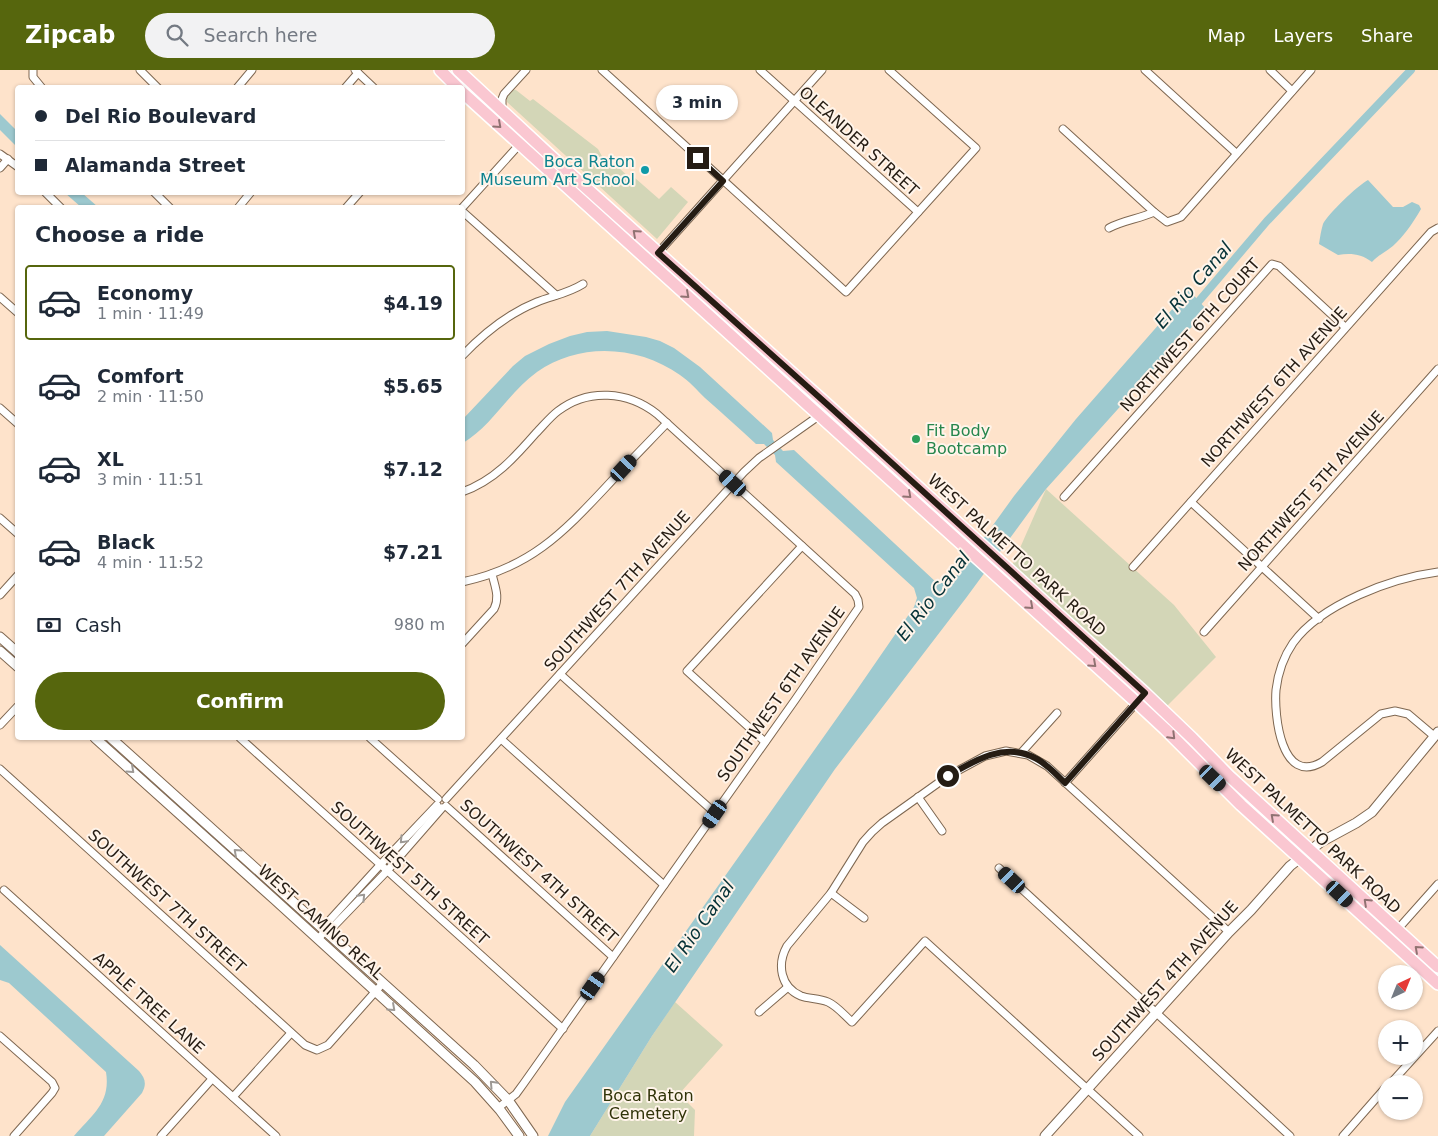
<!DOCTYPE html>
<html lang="en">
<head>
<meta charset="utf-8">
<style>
  body { margin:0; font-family:"DejaVu Sans",sans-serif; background:#f2f2f3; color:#1f2937; height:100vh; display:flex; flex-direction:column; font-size:19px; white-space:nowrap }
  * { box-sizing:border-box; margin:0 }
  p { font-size:16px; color:#747a83 }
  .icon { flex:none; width:28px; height:28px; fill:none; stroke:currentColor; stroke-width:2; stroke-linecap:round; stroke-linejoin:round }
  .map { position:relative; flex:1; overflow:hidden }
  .side { position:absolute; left:15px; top:135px; width:450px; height:535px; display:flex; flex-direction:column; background:#fff; border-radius:5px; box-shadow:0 1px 4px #0004 }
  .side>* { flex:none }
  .banner { position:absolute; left:15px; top:15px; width:450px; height:110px; border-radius:5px; box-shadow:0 1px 4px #0004; display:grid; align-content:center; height:110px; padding:0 20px; background:#fff }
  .needle { width:32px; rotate:43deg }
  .controls { position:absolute; left:1378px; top:895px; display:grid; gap:10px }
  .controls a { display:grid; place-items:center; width:45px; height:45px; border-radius:50%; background:#fff; box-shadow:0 1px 4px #0004; font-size:25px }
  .end { position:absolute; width:22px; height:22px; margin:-11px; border:6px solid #251c13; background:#fff; box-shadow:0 0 0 2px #fff }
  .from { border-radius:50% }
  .bubble { position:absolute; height:35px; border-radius:18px; background:#fff; box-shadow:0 1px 4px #0004; font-size:16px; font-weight:800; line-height:35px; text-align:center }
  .car { position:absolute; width:15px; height:30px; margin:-15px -8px; border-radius:6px; box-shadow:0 0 4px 1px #0007; background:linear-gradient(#222 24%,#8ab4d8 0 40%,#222 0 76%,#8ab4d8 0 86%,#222 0) }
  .banner b { display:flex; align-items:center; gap:18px; height:48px; font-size:19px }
  .banner b+b { border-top:1px solid #e0e1e3 }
  .banner i { width:12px; height:12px; background:#1f2937 }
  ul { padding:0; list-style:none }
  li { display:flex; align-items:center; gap:15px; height:75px; margin:0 10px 8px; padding:0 10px; border:2px solid transparent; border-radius:5px }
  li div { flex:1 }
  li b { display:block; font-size:19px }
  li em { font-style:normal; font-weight:800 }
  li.on { border-color:#56660d }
  li>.icon { width:45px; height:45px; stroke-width:1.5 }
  h2 { padding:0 20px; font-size:22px; line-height:60px }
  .pay { display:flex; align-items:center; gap:12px; height:55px; padding:0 20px; font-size:19px }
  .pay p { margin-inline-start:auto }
  .cta { display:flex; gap:10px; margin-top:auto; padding:10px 20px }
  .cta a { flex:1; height:58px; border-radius:30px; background:#56660d; color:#fff; font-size:20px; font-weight:800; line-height:58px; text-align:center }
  header { display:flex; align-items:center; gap:30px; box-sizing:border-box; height:70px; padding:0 25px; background:#56660d; color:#fff }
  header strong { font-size:24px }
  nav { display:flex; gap:28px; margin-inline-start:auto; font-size:18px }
  .search { width:350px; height:45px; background:#f2f2f3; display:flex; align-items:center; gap:12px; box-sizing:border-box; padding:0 18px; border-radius:28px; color:#747a83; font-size:19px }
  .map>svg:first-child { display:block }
  .green { fill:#d3d6b7 }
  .water { fill:#9dc9cf }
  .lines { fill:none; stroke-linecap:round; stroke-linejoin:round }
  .canal { stroke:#9dc9cf; stroke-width:8 }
  .minor-casing { stroke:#7e6751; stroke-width:9 }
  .tertiary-casing { stroke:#7e6751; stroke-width:11 }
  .primary-casing { stroke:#fff; stroke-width:14 }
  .minor { stroke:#fff; stroke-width:7 }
  .tertiary { stroke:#fff; stroke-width:9 }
  .primary { stroke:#fac7d1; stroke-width:11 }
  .oneway { stroke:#907272 }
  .oneway2 { stroke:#9d9995 }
  .route { stroke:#251c13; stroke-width:6 }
  .culture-dot { fill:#0f9aa8; stroke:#fff4ea; stroke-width:2 }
  .leisure-dot { fill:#2e9e5b; stroke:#fff4ea; stroke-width:2 }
  .labels { text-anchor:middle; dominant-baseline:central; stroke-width:4; stroke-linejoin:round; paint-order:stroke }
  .street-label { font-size:16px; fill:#251c13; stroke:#fff4ea }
  .culture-label { font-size:16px; fill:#0d838f; stroke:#fff4ea; text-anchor:end }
  .leisure-label { font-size:16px; fill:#27864d; stroke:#fff4ea; text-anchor:start }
  .park-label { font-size:16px; fill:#303308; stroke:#fff4ea }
  .water-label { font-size:18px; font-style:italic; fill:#063237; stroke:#fff4ea }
</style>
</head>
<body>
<header>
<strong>Zipcab</strong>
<div class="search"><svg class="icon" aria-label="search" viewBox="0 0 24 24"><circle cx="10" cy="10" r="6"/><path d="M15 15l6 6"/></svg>Search here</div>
<nav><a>Map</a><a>Layers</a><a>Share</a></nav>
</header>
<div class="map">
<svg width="1438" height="1066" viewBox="0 0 1438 1066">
  <rect width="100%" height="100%" fill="#fee3cb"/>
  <g class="green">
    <polygon points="512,19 516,20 530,31 533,29 598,79 604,90 616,97 618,97 632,110 635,108 659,129 671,117 688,132 657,169 507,32 507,24"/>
    <polygon points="1046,419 1174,535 1216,587 1166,637 1012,496"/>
    <polygon points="675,932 723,975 679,1024 695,1040 694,1066 590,1066 652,966"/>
  </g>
  <g class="water">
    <polygon points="0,44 17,61 17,77 0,60"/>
    <path d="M1368 110 1393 137H1403L1412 132 1419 135 1421 139C1414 151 1407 162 1397 172 1390 180 1379 184 1372 192 1361 184 1351 183 1338 185L1319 174C1320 167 1321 161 1323 154 1327 145 1358 115 1368 110Z"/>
    <polygon points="65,123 82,123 98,137 81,137"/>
    <path d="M1189 220 1207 240 1046 419 966 528 835 699 652 966 590 1066H548L565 1032 854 624 914 537 917 528 914 518 776 392 775 385 764 374H756C739 358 722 343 705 328 697 320 689 311 680 305 638 275 579 272 537 302 509 322 492 356 463 373V349L513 296 525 286 549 274 570 266 587 262 607 261 646 267 660 271 674 278 700 297 772 363 773 370 783 381 794 380 937 513H947L957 505 1014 426 1076 349Z"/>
    <path d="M0 875 139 1001C145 1008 147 1014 142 1023L104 1066H74C92 1045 111 1033 106 1002L9 913 0 910Z"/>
  </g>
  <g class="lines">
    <polyline class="canal" points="1193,238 1267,151 1411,0"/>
    <g class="minor-casing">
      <g id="minor">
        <polyline points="33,0 33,7 42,18"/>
        <polyline points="140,0 158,18"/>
        <polyline points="355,0 374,18"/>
        <polyline points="602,0 846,222 976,78 889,0"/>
        <polyline points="760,0 918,142"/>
        <polyline points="1145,0 1236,83"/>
        <polyline points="1270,0 1292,21"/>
        <polyline points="237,18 252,0"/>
        <polyline points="345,18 358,3"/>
        <polyline points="502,41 502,29 504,24 526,0"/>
        <polyline points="1063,59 1154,142"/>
        <polyline points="0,84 18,97"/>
        <polyline points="0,98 8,89"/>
        <polyline points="45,122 61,138"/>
        <polyline points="154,122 170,138"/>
        <polyline points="238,138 251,122"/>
        <polyline points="346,138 360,122"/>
        <polyline points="462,138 528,65"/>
        <polyline points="462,141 556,225"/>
        <path d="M1109 158C1124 150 1139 149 1154 142L1167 152 1181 147 1311 0"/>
        <polyline points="657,184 822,0"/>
        <polyline points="0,227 18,243"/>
        <path d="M462 286C484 263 507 244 537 232 552 226 569 223 583 214"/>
        <polyline points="0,338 18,354"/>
        <path d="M462 422C494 411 515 387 536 363 543 356 550 347 558 341 588 318 628 321 657 344L855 524 858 530 859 537 795 630 524 1013 516 1024 498 1038"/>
        <polyline points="1064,427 1272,194 1279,196 1345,257"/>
        <polyline points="1191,432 1319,549"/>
        <polyline points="0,448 18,464"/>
        <polyline points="1133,497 1431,162 1438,158"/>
        <path d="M462 512C529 498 562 464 606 417 626 395 647 374 667 353"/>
        <polyline points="0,525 18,505"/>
        <polyline points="1204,562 1438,299"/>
        <path d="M462 574 494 539C500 527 495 517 492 504"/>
        <polyline points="560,604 715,743"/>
        <polyline points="0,655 18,636"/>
        <path d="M1434 666 1408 644 1395 641 1381 644 1322 692C1281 716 1274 645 1276 620 1278 603 1284 586 1293 573 1321 534 1392 508 1438 502"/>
        <polyline points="240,668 563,959"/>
        <polyline points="370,668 438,729"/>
        <polyline points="501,669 664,815"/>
        <polyline points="765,672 687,601 802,476"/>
        <polyline points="1021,683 1057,643"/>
        <polyline points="0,699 305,975 317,980 328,975 383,913"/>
        <polyline points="1065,713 1138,631"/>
        <polyline points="918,727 942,761"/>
        <polyline points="446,729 744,402 759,388 820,345"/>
        <polyline points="446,736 613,887"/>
        <polyline points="999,798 1290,1066"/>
        <polyline points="4,820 276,1066"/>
        <polyline points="831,823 864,848"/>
        <polyline points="327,859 334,856 387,801 442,738"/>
        <polyline points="318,869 327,859 328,852 380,795 437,735"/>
        <polyline points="1389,869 1438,814"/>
        <polyline points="759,942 788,917"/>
        <polyline points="0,966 52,1012 55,1018 52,1023 14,1066"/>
        <polyline points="1390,1014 1438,961"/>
        <polyline points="233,1027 291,963"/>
        <polyline points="161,1066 212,1009"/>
        <path d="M1139 1066 925 871 852 952C844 945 837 936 828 932 819 928 809 929 801 926 780 917 777 894 787 876L831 823 863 772 872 762 882 753 948 706 985 686 1006 681 1028 685 1047 696 1229 862"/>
        <polyline points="1343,1066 1386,1017"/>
      </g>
    </g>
    <g class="tertiary-casing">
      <g id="tertiary">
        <polyline points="0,567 18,583"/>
        <polyline points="0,581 18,597"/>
        <polyline points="95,668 274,829 475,1012 500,1040 519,1066"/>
        <polyline points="111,668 474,995 508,1030 533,1066"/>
        <polyline points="1045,1066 1229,862 1251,840 1290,796 1321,772 1356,753 1372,742 1438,662"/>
      </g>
    </g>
    <g class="primary-casing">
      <g id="primary">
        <polyline points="440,0 458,18"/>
        <polyline points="458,0 554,89 829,336 1145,623 1192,668 1229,706 1438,897"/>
        <polyline points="462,22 1137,633 1165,659 1241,735 1438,914"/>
      </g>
    </g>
    <use href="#minor" class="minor"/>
    <use href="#tertiary" class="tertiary"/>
    <use href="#primary" class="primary"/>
  </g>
  <defs><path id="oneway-chevron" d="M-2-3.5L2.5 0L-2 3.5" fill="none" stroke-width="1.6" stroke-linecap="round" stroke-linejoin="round" transform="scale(1.25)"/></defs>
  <g class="oneway">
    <use href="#oneway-chevron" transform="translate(498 55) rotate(42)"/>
    <use href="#oneway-chevron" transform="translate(636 163) rotate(-138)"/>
    <use href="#oneway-chevron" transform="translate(686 225) rotate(42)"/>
    <use href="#oneway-chevron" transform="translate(908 425) rotate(42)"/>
    <use href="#oneway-chevron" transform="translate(1030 536) rotate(42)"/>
    <use href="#oneway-chevron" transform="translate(1093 594) rotate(42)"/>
    <use href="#oneway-chevron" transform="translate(1172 666) rotate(45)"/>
    <use href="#oneway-chevron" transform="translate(1274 747) rotate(-138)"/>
    <use href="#oneway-chevron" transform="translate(1367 832) rotate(-137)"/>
    <use href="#oneway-chevron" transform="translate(1418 879) rotate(-138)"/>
  </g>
  <g class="oneway2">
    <use href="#oneway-chevron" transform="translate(131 700) rotate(42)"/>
    <use href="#oneway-chevron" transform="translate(403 770) rotate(134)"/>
    <use href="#oneway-chevron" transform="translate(237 782) rotate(-138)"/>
    <use href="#oneway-chevron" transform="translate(362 827) rotate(-46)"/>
    <use href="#oneway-chevron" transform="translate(392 938) rotate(42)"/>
    <use href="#oneway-chevron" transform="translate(493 1014) rotate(-133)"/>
  </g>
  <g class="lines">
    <path class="route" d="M698 88 723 111 658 183 829 336 1145 623 1065 713C1056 704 1047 694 1035 688 1005 672 975 690 948 706"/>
  </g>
  <circle class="culture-dot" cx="645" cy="100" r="5"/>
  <circle class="leisure-dot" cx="916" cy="369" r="5"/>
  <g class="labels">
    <g class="street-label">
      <text transform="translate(859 71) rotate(42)">OLEANDER STREET</text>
      <text transform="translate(1190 265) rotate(-48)">NORTHWEST 6TH COURT</text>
      <text transform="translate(1274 317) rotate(-48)">NORTHWEST 6TH AVENUE</text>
      <text transform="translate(1311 421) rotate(-48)">NORTHWEST 5TH AVENUE</text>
      <text transform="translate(1017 485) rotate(42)">WEST PALMETTO PARK ROAD</text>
      <text transform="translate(617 521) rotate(-48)">SOUTHWEST 7TH AVENUE</text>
      <text transform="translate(781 624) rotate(-55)">SOUTHWEST 6TH AVENUE</text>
      <text transform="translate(1313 761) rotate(43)">WEST PALMETTO PARK ROAD</text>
      <text transform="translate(539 801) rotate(42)">SOUTHWEST 4TH STREET</text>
      <text transform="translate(410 803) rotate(42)">SOUTHWEST 5TH STREET</text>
      <text transform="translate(167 831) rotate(42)">SOUTHWEST 7TH STREET</text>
      <text transform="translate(321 852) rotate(42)">WEST CAMINO REAL</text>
      <text transform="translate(1165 911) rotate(-48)">SOUTHWEST 4TH AVENUE</text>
      <text transform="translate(149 933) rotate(42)">APPLE TREE LANE</text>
    </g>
    <g class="culture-label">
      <text x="635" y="91">Boca Raton<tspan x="635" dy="18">Museum Art School</tspan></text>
    </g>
    <g class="leisure-label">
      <text x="926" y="360">Fit Body<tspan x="926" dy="18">Bootcamp</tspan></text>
    </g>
    <g class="park-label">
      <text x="648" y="1025">Boca Raton<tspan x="648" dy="18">Cemetery</tspan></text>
    </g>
    <g class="water-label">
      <text transform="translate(1193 215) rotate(-49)">El Rio Canal</text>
      <text transform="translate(933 526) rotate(-52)">El Rio Canal</text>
      <text transform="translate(699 856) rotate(-55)">El Rio Canal</text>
    </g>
  </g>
</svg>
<div class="controls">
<a><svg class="needle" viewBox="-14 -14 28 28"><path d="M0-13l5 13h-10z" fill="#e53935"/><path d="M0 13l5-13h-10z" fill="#747a83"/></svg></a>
<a>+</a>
<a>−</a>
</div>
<i class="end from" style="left:948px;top:706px"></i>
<i class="end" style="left:698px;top:88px"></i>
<div class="bubble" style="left:656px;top:15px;width:82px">3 min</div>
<i class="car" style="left:624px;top:398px;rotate:43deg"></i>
<i class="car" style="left:733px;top:413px;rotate:312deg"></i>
<i class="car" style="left:1213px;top:708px;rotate:134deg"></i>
<i class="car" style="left:715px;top:744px;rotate:215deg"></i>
<i class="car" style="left:1012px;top:810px;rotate:313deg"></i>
<i class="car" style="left:1340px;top:824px;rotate:133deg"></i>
<i class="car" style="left:593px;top:916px;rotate:35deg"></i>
<div class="banner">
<b><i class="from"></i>Del Rio Boulevard</b>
<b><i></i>Alamanda Street</b>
</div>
<section class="side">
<h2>Choose a ride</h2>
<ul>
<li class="on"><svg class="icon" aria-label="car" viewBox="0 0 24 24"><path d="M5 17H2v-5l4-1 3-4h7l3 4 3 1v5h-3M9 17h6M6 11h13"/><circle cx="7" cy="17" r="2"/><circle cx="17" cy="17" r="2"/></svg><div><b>Economy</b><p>1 min · 11:49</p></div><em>$4.19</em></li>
<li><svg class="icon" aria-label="car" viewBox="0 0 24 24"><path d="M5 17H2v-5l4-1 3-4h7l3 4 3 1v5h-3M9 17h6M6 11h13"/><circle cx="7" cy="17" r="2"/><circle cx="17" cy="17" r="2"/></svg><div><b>Comfort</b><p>2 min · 11:50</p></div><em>$5.65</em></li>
<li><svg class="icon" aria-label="car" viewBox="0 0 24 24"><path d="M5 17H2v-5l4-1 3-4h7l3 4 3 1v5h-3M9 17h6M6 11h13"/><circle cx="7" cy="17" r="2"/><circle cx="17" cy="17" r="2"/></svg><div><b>XL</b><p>3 min · 11:51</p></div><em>$7.12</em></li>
<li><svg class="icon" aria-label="car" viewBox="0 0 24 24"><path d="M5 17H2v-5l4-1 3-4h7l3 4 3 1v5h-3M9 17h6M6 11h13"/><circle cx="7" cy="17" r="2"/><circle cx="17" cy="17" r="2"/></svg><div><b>Black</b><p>4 min · 11:52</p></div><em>$7.21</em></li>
</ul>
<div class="pay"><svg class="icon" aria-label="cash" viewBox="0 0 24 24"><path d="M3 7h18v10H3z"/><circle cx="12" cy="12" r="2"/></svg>Cash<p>980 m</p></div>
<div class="cta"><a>Confirm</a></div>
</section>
</div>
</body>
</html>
